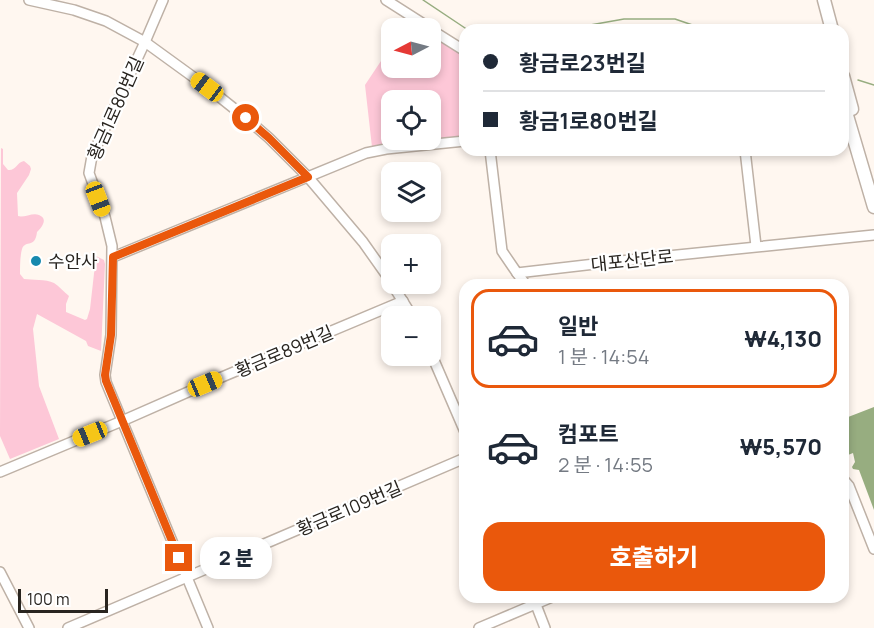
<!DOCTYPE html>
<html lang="ko">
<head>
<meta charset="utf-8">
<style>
  body { margin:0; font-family:Manrope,"Noto Sans KR",sans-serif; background:#f2f2f3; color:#1f2937; height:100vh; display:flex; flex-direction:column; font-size:22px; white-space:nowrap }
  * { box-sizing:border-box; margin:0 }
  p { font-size:20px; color:#747a83 }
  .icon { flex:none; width:33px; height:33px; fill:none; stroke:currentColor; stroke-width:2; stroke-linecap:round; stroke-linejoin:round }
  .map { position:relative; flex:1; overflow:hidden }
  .sheet { position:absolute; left:459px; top:279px; width:390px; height:324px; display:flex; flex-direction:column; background:#fff; border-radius:18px; box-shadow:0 3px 9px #0003 }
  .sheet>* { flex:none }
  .banner { position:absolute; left:459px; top:24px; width:390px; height:132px; border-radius:18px; box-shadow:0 3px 9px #0003; display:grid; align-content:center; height:132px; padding:0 24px; background:#fff }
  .needle { width:39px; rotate:264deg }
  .controls { position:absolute; left:381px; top:18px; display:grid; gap:12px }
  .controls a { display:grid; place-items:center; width:60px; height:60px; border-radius:12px; background:#fff; box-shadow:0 3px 9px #0003; font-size:30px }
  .scale { position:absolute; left:18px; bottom:15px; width:90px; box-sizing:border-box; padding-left:6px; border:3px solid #292520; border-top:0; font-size:16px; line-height:21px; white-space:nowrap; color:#292520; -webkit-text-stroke:4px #fff; paint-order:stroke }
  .end { position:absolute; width:27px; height:27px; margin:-14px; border:8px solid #ea580c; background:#fff; box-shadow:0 0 0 3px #fff }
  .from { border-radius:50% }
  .bubble { position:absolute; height:42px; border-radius:18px; background:#fff; box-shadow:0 3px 9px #0003; font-size:20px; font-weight:800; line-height:42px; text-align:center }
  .car { position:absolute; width:18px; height:36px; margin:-18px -9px; border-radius:8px; box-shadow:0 0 4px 2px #0007; background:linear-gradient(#f5c518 24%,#345 0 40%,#f5c518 0 76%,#345 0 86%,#f5c518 0) }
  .banner b { display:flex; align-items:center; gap:21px; height:57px; font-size:22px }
  .banner b+b { border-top:2px solid #e0e1e3 }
  .banner i { width:15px; height:15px; background:#1f2937 }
  ul { padding:10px 0 0; list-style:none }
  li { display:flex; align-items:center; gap:18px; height:99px; margin:0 12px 9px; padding:0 12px; border:3px solid transparent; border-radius:18px }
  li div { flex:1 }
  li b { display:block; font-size:22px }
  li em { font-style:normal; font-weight:800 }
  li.active { border-color:#ea580c }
  li>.icon { width:54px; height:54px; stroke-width:1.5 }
  .action { display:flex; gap:12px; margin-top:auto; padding:12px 24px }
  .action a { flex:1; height:69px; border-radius:18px; background:#ea580c; color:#fff; font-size:24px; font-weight:800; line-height:69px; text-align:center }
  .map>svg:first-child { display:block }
  .green { fill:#fdc7d7; fill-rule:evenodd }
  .water { fill:#97ad80 }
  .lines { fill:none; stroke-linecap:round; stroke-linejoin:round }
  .stream { stroke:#97ad80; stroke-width:1.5 }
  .minor-casing { stroke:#beb1a6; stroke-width:12 }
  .major-casing { stroke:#beb1a6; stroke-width:15 }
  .minor { stroke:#fff; stroke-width:9 }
  .major { stroke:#fff; stroke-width:12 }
  .route { stroke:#ea580c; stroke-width:8 }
  .poi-dot { fill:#1789ae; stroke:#fff; stroke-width:2 }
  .labels { text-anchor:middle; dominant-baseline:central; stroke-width:4.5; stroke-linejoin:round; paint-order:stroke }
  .street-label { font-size:18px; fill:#292520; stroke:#fff }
  .poi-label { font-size:18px; fill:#292520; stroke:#fff; text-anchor:start }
</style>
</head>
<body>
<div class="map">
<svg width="874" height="628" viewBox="0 0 874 628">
  <rect width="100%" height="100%" fill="#fff7f0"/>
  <g class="green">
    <path d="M431 33 465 55V136L372 147 365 85 391 46 392 68H430ZM392 100H430V140H392Z"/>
    <path d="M1 148 3 149V164L8 170C16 171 17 162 24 161L30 166 31 169 29 175 17 193 18 216C24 218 33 212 39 215 49 219 41 228 37 232 35 249 26 239 22 249 20 256 20 267 20 274L24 279C32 280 46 279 54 283 59 286 64 292 69 296L66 304V312L85 320 87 319 90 309 96 256 104 260 105 264 101 351 88 346 86 341 37 314 33 329 39 386 59 439 10 459 0 436Z"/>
  </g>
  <polygon class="water" points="874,407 874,510 859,470 853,469 852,467 855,462 853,453 843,457 843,419"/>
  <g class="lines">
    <g class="stream">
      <polyline points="423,0 468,30"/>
      <polyline points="562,30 624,19 675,19 707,30"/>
      <polyline points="858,80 874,85"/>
    </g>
    <g class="minor-casing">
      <g id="minor">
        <polyline points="29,0 74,10 106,21 145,42 207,87 246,118 269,138 308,177 363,242 392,283"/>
        <polyline points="163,0 145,42 92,156 89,173 105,217 112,246 111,335 105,375 106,382 208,628"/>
        <polyline points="386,0 430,28"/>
        <polyline points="430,29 465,51"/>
        <polyline points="490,150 502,251 517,273 638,259 874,235"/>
        <polyline points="745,150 756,246"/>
        <polyline points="113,257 366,153 386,149 465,141"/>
        <polyline points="517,273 526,285"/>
        <polyline points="392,284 412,316"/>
        <polyline points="430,351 465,432"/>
        <polyline points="0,472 122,421 222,377 403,301"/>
        <polyline points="843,479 849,486 874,549"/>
        <polyline points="0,572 29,628"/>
        <polyline points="533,597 545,628"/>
        <polyline points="68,628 465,458"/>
        <polyline points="479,628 552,597"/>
      </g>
    </g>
    <g class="major-casing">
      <g id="major">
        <polyline points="824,0 832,30"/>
        <polyline points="843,76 852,109"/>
        <polyline points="843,102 874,207"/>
      </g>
    </g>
    <use href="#minor" class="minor"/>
    <use href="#major" class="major"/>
  </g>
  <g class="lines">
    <polyline class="route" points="179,558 106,381 105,375 111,335 113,257 308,177 269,138 246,118"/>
  </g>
  <circle class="poi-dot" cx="36" cy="261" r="6"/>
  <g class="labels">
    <g class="street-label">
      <text transform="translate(115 108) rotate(-66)">황금1로80번길</text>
      <text transform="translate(632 260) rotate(-6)">대포산단로</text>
      <text transform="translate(284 351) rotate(-23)">황금로89번길</text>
      <text transform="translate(349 508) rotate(-23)">황금로109번길</text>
    </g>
    <g class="poi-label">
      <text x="48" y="261">수안사</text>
    </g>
  </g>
</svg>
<div class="controls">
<a><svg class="needle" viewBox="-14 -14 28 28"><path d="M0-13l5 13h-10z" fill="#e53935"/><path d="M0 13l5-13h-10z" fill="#747a83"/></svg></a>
<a><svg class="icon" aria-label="locate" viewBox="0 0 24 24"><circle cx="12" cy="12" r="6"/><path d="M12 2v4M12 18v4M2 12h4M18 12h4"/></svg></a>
<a><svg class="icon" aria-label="layers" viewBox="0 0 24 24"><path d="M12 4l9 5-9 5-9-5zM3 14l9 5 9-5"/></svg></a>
<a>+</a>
<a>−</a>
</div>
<div class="scale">100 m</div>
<i class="end from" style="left:246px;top:118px"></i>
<i class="end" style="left:179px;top:558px"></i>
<div class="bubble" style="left:200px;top:537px;width:72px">2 분</div>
<i class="car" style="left:207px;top:87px;rotate:307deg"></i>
<i class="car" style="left:98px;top:199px;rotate:159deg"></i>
<i class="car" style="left:205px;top:384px;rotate:67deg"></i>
<i class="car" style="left:90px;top:434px;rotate:248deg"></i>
<div class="banner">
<b><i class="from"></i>황금로23번길</b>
<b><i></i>황금1로80번길</b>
</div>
<section class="sheet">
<ul>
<li class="active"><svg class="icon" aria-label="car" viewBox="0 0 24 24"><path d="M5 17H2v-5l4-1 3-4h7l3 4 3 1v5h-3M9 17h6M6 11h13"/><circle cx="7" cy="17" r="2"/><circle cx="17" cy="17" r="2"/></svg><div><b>일반</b><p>1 분 · 14:54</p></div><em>₩4,130</em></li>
<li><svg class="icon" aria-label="car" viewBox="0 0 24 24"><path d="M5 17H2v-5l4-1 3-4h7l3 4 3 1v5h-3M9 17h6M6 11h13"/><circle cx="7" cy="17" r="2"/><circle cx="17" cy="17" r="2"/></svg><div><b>컴포트</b><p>2 분 · 14:55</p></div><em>₩5,570</em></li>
</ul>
<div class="action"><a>호출하기</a></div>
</section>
</div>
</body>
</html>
